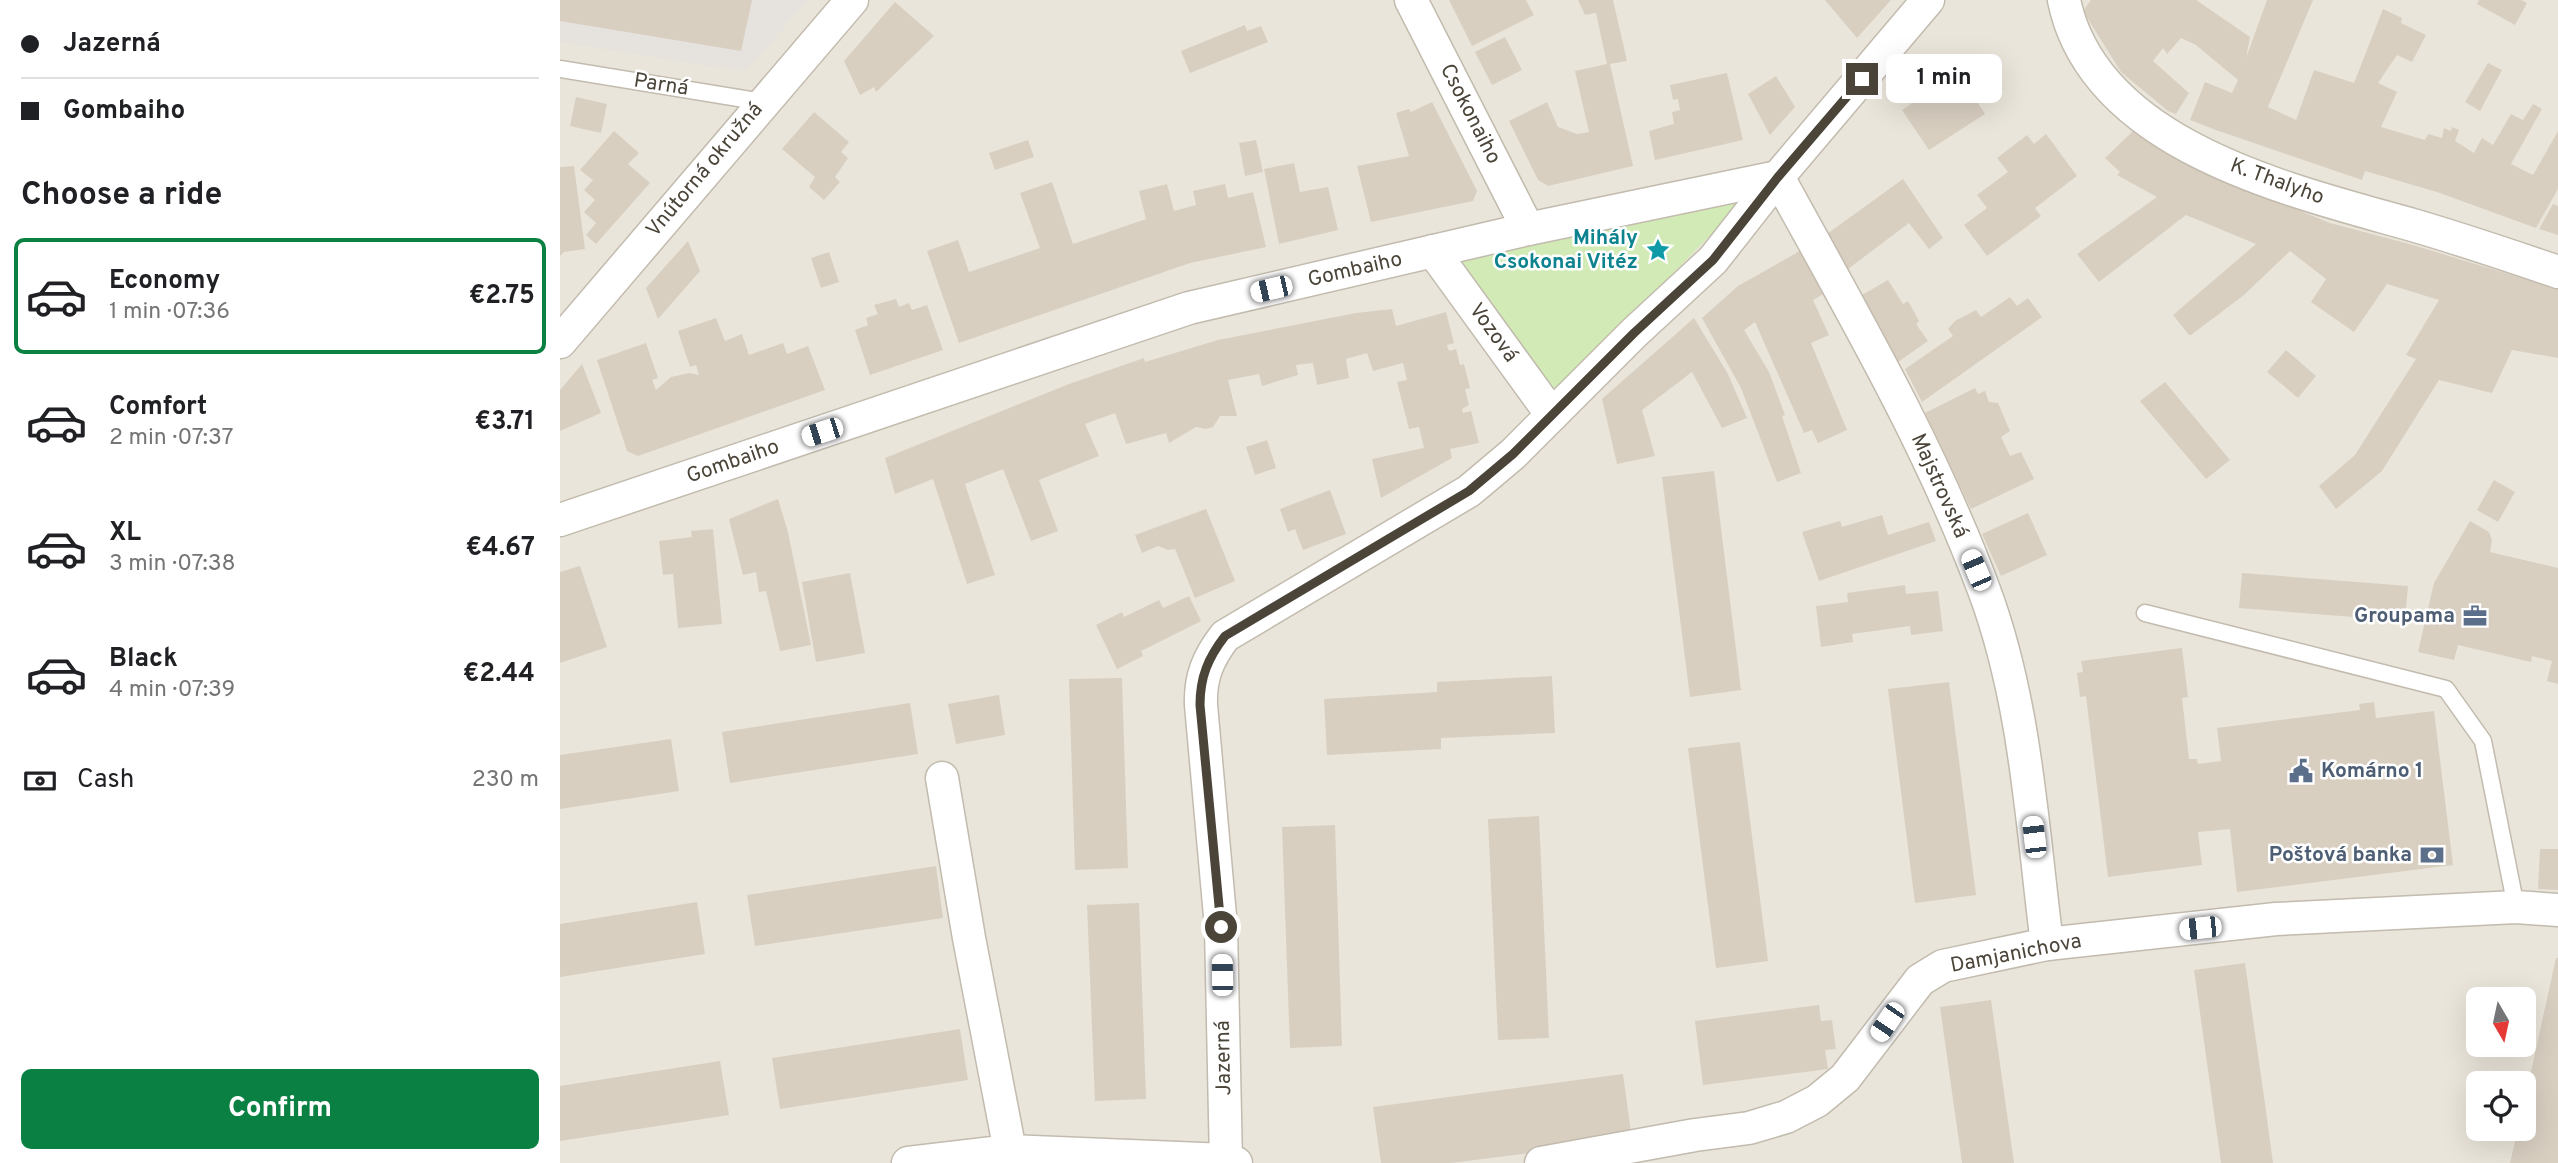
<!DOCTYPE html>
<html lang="en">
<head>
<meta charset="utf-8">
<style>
  body { margin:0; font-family:Overpass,sans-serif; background:#f6f6f6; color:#202124; height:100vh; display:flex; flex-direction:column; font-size:26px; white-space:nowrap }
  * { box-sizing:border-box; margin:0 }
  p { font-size:23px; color:#757577 }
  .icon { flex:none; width:38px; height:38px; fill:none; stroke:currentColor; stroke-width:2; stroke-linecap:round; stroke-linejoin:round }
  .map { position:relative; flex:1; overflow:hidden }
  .panel { display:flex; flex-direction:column; background:#fff; width:560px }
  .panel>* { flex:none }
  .hud { display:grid; align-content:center; height:154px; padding:0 21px; background:#fff }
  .needle { width:46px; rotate:171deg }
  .fabs { position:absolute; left:1906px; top:987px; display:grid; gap:14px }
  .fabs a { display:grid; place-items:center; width:70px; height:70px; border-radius:10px; background:#fff; box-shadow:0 7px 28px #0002; font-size:35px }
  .end { position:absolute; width:32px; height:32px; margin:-16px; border:9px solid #4b4439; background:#fff; box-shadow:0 0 0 4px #fff }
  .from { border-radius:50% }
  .bubble { position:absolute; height:49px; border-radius:10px; background:#fff; box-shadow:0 7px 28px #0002; font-size:23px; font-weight:700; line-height:49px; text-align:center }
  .car { position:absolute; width:21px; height:42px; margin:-21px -10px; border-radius:9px; box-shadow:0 0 5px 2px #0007; background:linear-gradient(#fff 24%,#345 0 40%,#fff 0 76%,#345 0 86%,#fff 0) }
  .hud b { display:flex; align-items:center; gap:24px; height:66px; font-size:26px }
  .hud b+b { border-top:2px solid #e0e0e0 }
  .hud i { width:18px; height:18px; background:#202124 }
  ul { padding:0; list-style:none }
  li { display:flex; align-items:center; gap:21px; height:116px; margin:0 14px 10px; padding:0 7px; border:4px solid transparent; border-radius:10px }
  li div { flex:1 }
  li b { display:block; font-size:26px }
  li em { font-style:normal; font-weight:700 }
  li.active { border-color:#0b8043 }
  li>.icon { width:63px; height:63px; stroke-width:1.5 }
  h2 { padding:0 21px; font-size:32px; line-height:84px }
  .pay { display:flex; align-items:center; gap:18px; height:77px; padding:0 21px; font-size:26px }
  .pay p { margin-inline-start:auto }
  .primary-button { display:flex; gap:14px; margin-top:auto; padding:14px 21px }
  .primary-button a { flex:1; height:80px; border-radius:10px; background:#0b8043; color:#fff; font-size:28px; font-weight:700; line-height:80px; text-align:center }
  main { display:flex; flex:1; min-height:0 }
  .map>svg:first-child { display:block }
  .residential { fill:#eae5da; fill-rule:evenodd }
  .industrial { fill:#e6e2dd }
  .green { fill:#d2eab5 }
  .building { fill:#d8cfc1 }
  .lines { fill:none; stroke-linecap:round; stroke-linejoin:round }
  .service-casing { stroke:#c2bbae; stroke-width:19 }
  .minor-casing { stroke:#c2bbae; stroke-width:35 }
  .service { stroke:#fff; stroke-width:16 }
  .minor { stroke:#fff; stroke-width:32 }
  .route { stroke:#4b4439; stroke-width:9 }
  .labels { text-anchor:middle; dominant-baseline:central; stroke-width:5; stroke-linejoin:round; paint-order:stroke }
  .street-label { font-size:21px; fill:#4b4439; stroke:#fff }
  .culture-label { font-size:21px; font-weight:bold; fill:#0d838f; stroke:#fff; text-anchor:end }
  .service-label { font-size:21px; font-weight:bold; fill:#4e5e75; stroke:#fff; text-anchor:end }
</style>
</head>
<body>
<main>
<section class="panel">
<div class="hud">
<b><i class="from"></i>Jazerná</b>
<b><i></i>Gombaiho</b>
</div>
<h2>Choose a ride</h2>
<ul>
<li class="active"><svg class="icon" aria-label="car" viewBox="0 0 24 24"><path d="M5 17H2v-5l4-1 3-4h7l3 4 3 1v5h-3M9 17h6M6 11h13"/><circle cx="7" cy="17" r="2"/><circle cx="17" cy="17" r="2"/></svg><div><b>Economy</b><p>1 min · 07:36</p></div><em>€2.75</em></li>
<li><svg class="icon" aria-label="car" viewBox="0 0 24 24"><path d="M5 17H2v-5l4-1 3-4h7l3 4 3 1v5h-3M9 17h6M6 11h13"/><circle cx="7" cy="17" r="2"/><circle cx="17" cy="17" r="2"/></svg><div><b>Comfort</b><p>2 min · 07:37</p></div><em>€3.71</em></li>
<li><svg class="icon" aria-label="car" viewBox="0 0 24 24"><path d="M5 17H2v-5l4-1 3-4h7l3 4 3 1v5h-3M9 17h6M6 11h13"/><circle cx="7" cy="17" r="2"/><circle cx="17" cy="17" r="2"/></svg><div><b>XL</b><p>3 min · 07:38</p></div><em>€4.67</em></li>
<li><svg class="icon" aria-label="car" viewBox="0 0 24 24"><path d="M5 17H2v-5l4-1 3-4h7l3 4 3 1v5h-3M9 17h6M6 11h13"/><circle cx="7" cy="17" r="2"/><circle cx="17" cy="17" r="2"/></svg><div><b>Black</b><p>4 min · 07:39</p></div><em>€2.44</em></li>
</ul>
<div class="pay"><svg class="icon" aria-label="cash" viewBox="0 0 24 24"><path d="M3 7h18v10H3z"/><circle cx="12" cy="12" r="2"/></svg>Cash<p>230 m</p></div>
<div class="primary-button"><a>Confirm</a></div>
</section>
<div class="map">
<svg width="1998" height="1163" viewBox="0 0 1998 1163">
  <rect width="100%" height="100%" fill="#f6f3ec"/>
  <path class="residential" d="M0 0H1998V1163H0ZM1918 999H1964V1045H1918ZM1918 1083H1964V1129H1918Z"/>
  <polygon class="industrial" points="0,0 248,0 188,69 163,68 0,42"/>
  <polygon class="green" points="1193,192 996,392 900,260"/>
  <g class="building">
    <polygon points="0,0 192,0 181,51 0,21"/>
    <polygon points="889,0 966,0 974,15 912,46"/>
    <polygon points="1018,0 1053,0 1067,61 1050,64 1073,166 988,186 978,180 949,121 987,102 998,127 1017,134 1029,132 1015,71 1047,64 1036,13 1025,15"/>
    <polygon points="1265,0 1331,0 1297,38"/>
    <polygon points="1531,0 1636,0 1690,37 1686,58 1707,0 1753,0 1708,107 1736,120 1754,70 1794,83 1823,9 1842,18 1841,23 1866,35 1852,62 1837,55 1818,83 1837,92 1821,127 1865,140 1868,134 1882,138 1884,128 1891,131 1892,127 1899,130 1895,141 1914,153 1922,138 1933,145 1951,114 1963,120 1973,104 1982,109 1951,164 1973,175 1998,131 1998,189 1976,228 1877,192 1805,171 1802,180 1656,130 1630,120 1645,82 1672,93 1678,80 1636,45 1621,38 1607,54 1603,48 1593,61 1629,93 1616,114 1608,111 1561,72 1523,11"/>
    <polygon points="1919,0 1961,0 1967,3 1955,25 1917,4"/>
    <polygon points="335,2 374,36 316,92 314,87 300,95 284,61"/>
    <polygon points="685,25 687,31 701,26 708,42 630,73 621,51"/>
    <polygon points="945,37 962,70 932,85 915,52"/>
    <polygon points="1388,58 1425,114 1369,150 1342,110 1374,88 1365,74"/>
    <polygon points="1928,63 1942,70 1920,111 1905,102"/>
    <polygon points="1167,73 1183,140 1095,160 1089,131 1114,124 1112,112 1120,110 1118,99 1113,100 1110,85"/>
    <polygon points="1216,76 1235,107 1210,135 1188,94"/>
    <polygon points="16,97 47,104 41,133 10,126"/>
    <polygon points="872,102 917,191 913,201 811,222 797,166 849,156 836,113 849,109 851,112"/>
    <polygon points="254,112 289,142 281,152 288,158 275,177 280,182 264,200 249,187 255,177 222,149"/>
    <polygon points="54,131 79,153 68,164 90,183 36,244 26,235 36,223 24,212 35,200 24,190 33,180 20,170"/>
    <polygon points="1573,131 1590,143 1666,181 1770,223 1853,245 1998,289 1998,358 1952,350 1932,393 1879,380 1822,471 1776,509 1759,486 1795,455 1856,359 1846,355 1879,300 1827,284 1794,332 1751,302 1766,279 1730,251 1684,295 1631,335 1629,335 1613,315 1696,244 1626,215 1539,282 1517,254 1597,197 1557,175 1560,172 1545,158"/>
    <polygon points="1486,134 1517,176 1475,208 1481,216 1427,256 1404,225 1427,208 1417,195 1448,172 1437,158 1467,135 1474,144"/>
    <polygon points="468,140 474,157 435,170 429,153"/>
    <polygon points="696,140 703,172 685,176 679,143"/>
    <polygon points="734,163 740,192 768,187 778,230 719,244 704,169"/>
    <polygon points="14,166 25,249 4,252 0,256 0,167"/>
    <polygon points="1343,179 1383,238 1369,249 1349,223 1288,269 1267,234"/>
    <polygon points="492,182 513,244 586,219 579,191 607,184 614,211 636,205 633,191 665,184 668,198 693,192 706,247 630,263 399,343 367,251 398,240 409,272 480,248 460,193"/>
    <polygon points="1993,204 1998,206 1998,235 1979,229"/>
    <polygon points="128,241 140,271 98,319 86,288"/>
    <polygon points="1245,248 1267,292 1253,300 1269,335 1251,343 1287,430 1258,443 1252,430 1244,433 1195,322 1184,330 1209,372 1225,415 1222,416 1241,473 1217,482 1181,388 1142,318 1178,286"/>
    <polygon points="269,252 279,282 261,288 251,258"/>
    <polygon points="1328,280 1343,304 1348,301 1359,321 1356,324 1368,341 1338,362 1302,295"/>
    <polygon points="1450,297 1457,306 1468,298 1482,317 1362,402 1345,369 1393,336 1388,329 1395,321 1416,310 1421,317"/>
    <polygon points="336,299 339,307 349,303 352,310 367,305 383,350 310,375 295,330 308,325 306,318 318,314 314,305"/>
    <polygon points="832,309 836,326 886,312 894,343 887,345 888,349 890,351 896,349 900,365 904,364 910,388 905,389 909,405 902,409 903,413 911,411 919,443 890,449 892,458 821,498 812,459 864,448 859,427 849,429 837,382 847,380 843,363 813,371 807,353 786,359 789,378 757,385 753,363 736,365 738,375 702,386 699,374 668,380 677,416 660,416 653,427 646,429 636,427 609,443 606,433 566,444 555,413 525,424 539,456 479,480 498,531 471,541 443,469 405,484 435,575 407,584 373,479 335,494 325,458 509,384 584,358 585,362 658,340 796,313"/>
    <polygon points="156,318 165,341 182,334 189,355 223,343 227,354 248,346 265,390 78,456 67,451 37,360 86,343 98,378 92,380 96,390 111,377 129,373 139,375 136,365 130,367 118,331"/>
    <polygon points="1134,318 1168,374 1187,418 1162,428 1132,372 1082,410 1095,456 1057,464 1042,399"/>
    <polygon points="1726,350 1756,376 1738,398 1707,372"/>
    <polygon points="22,364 41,413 0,431 0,390"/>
    <polygon points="1605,382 1670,460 1646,479 1580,401"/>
    <polygon points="1415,388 1418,394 1425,391 1429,402 1438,403 1450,431 1441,437 1450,456 1461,452 1474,479 1411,509 1365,413"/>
    <polygon points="707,440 716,468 695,475 686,447"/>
    <polygon points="1154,471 1181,690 1130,697 1102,477"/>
    <polygon points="1934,480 1955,492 1938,522 1917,510"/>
    <polygon points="770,490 786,534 743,550 735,529 728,532 720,509"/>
    <polygon points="218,499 228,532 251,645 220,651 206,591 199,592 196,572 183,575 169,519"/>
    <polygon points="646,509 675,581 635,598 615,549 608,550 598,546 582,553 575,535"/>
    <polygon points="1468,513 1487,555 1441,576 1422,534"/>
    <polygon points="1322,515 1328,535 1369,522 1376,541 1259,581 1242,532 1280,521 1282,527"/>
    <polygon points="1910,521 1929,532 1932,540 1930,552 1998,568 1998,684 1987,681 1992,661 1972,656 1971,662 1898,645 1894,660 1858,652 1874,583"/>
    <polygon points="153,529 162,624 118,628 113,574 103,575 99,541 132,537 131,531"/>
    <polygon points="20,566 47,647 0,663 0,572"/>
    <polygon points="290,573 305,653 256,662 242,582"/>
    <polygon points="1682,573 1848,586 1845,621 1679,608"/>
    <polygon points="1345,585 1346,594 1378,591 1383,631 1351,635 1350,626 1292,634 1293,642 1261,647 1256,606 1288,602 1287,593"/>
    <polygon points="629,596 641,621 581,651 583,656 557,669 536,625 562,612 564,617 599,600 603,608"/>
    <polygon points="1622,648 1628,697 1622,698 1629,759 1637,759 1638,764 1661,761 1657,728 1800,710 1799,704 1814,702 1816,718 1874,711 1893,865 1677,892 1670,829 1638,832 1642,865 1548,877 1526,696 1520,697 1517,673 1523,672 1521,661"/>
    <polygon points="992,676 995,733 881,738 881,749 767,755 764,699 877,692 877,682"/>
    <polygon points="562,678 568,868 515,870 509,679"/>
    <polygon points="1389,682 1416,895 1355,903 1328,689"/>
    <polygon points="439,695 445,735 396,744 388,704"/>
    <polygon points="350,703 358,754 170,783 162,732"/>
    <polygon points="111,739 119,791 0,809 0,755"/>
    <polygon points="1180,742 1208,961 1156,968 1128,748"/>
    <polygon points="979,816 989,1038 938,1040 928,819"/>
    <polygon points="775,825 782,1046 730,1048 722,827"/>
    <polygon points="1980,849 1998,849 1998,890 1978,889"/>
    <polygon points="376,866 383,918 195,946 187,895"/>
    <polygon points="137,902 145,954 0,977 0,924"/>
    <polygon points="579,903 586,1099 535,1101 527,905"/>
    <polygon points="1996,958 1998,958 1998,1163 1950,1163 1958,1129 1964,1129 1964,1103"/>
    <polygon points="1685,963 1705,1104 1713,1163 1661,1163 1634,970"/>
    <polygon points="1431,1000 1454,1163 1402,1163 1380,1007"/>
    <polygon points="1259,1005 1261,1021 1272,1020 1276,1049 1265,1050 1268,1069 1143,1085 1135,1021"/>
    <polygon points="400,1029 408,1080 220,1109 212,1058"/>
    <polygon points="160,1061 169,1115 0,1141 0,1086"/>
    <polygon points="1063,1074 1072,1140 891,1163 821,1163 813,1107"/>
  </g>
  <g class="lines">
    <g class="service-casing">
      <g id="service">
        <polyline points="0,69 203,102"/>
        <polyline points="1585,613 1886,689 1923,741 1956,907"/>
      </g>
    </g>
    <g class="minor-casing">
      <g id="minor">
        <polyline points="851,0 968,229"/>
        <path d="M1504 0C1534 147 1733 191 1856 226 1904 240 1951 256 1998 272"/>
        <polyline points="873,251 992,415"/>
        <polyline points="0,342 292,0"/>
        <polyline points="0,520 629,308 968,229 1218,177 1368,0"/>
        <polyline points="382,778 409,938 450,1151"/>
        <polyline points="348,1163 450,1151 666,1160 676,1163"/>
        <path d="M666 1163 661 927 641 705C640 677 648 658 665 636L909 491 953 454 1074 333 1153 260 1218 177C1292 312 1370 445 1424 590 1466 702 1472 826 1487 944"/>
        <polyline points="981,1163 1135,1135 1189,1128 1226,1117 1257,1101 1285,1078 1360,980 1383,966 1487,944 1716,919 1956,907 1998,910"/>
      </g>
    </g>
    <use href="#service" class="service"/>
    <use href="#minor" class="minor"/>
  </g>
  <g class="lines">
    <path class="route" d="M661 927 640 705C640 677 648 658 665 636L909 491 953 454 1074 333 1153 260 1218 177 1302 79"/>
  </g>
  <defs>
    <g id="sight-bare" transform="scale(1.89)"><path d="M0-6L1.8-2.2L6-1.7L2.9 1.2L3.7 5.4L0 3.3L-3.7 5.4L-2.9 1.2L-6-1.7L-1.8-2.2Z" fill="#0f9aa8" stroke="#fff" stroke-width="2.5" paint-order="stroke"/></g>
    <g id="office-bare" transform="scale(1.89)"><path d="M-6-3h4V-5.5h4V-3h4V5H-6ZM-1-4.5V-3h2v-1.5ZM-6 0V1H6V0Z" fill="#5c6f8a" stroke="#fff" stroke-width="2.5" paint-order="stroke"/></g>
    <g id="civic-bare" transform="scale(1.89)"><path d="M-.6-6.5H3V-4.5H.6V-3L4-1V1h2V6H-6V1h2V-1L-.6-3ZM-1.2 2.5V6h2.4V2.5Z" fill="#5c6f8a" stroke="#fff" stroke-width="2.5" paint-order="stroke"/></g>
    <g id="bank-bare" transform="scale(1.89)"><path d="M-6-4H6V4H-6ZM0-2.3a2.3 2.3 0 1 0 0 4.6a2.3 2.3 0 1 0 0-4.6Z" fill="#5c6f8a" stroke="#fff" stroke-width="2.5" paint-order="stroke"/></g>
  </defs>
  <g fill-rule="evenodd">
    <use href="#sight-bare" x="1098" y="250"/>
    <use href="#office-bare" x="1915" y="616"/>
    <use href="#civic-bare" x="1741" y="771"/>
    <use href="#bank-bare" x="1872" y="855"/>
  </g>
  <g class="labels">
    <g class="street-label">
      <text transform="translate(101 85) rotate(9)">Parná</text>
      <text transform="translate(910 114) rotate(63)">Csokonaiho</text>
      <text transform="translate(145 170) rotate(-50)">Vnútorná okružná</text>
      <text transform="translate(1717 182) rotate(20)">K. Thalyho</text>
      <text transform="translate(795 270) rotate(-13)">Gombaiho</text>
      <text transform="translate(933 333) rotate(54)">Vozová</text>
      <text transform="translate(173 462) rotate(-19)">Gombaiho</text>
      <text transform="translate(1379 486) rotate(66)">Majstrovská</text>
      <text transform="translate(1456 954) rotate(-11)">Damjanichova</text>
      <text transform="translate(664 1058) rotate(-91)">Jazerná</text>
    </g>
    <g class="culture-label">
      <text x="1078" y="238">Mihály<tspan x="1078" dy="24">Csokonai Vitéz</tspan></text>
    </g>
    <g class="service-label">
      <text x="1895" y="616">Groupama</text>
      <text x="1761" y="771" text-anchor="start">Komárno 1</text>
      <text x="1852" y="855">Poštová banka</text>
    </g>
  </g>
</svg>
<div class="fabs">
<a><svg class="needle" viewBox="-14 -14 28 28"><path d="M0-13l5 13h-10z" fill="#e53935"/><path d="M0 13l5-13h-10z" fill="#757577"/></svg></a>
<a><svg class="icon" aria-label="locate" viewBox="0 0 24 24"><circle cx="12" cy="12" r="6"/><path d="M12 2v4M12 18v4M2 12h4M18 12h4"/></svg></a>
</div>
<i class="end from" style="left:661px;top:927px"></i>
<i class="end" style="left:1302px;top:79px"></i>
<div class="bubble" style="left:1326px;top:54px;width:116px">1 min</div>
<i class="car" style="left:711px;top:289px;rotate:257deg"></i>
<i class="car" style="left:262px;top:432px;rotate:252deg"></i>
<i class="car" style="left:1416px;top:570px;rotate:337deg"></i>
<i class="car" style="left:1474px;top:837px;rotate:353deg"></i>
<i class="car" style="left:1640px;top:928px;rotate:264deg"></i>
<i class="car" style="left:662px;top:975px;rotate:359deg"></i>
<i class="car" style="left:1327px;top:1022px;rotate:214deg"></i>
</div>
</main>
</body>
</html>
